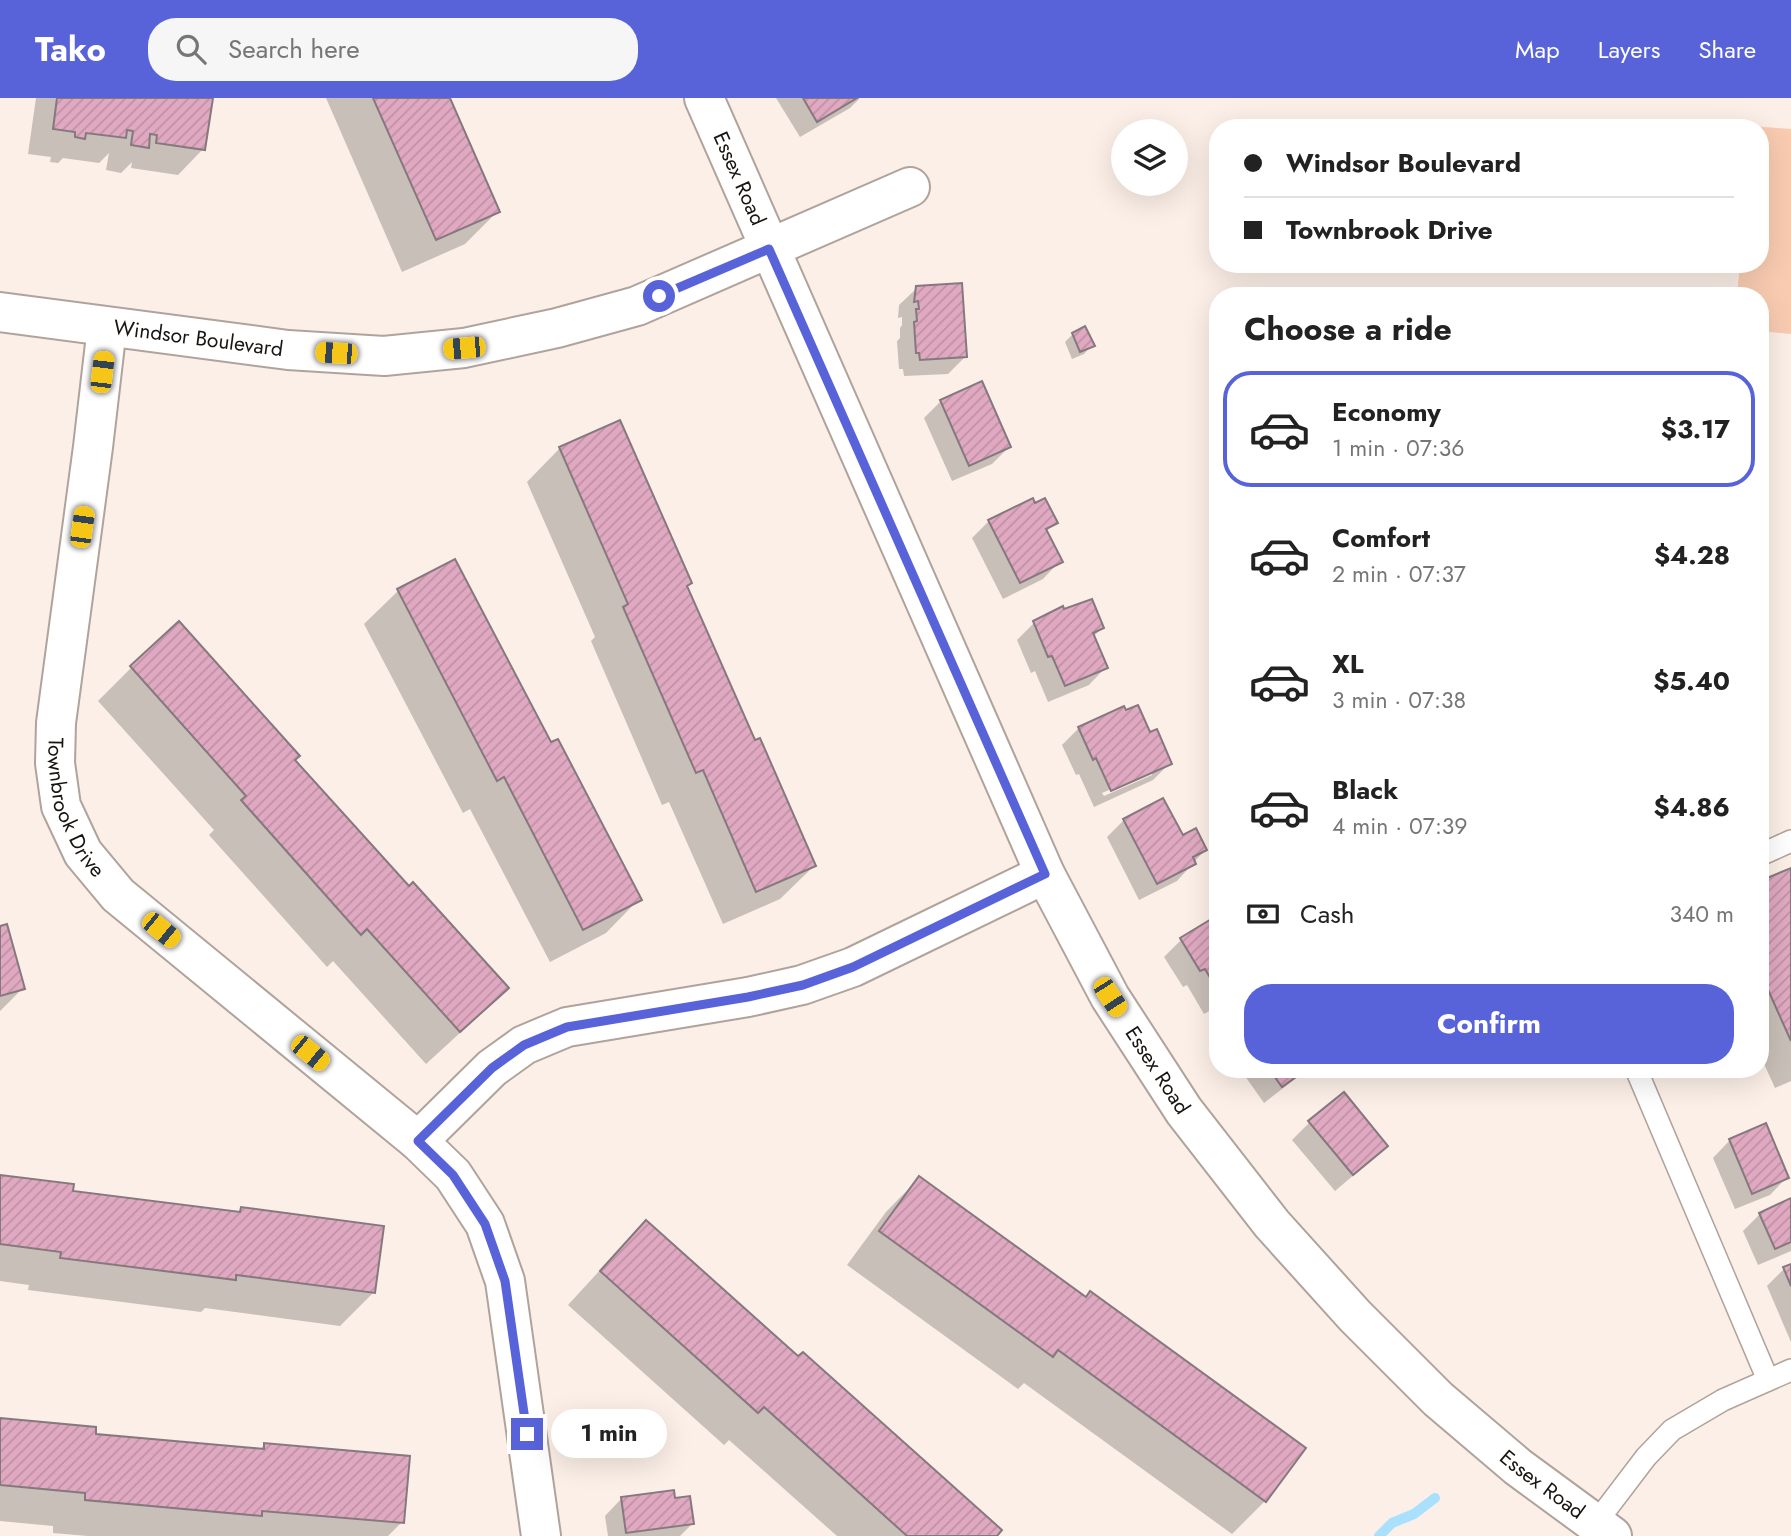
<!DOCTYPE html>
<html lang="en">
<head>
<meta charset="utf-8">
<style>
  body { margin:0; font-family:Jost,sans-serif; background:#f6f6f6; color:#222; height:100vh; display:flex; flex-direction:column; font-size:26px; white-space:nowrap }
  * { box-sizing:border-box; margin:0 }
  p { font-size:23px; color:#767676 }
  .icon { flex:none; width:38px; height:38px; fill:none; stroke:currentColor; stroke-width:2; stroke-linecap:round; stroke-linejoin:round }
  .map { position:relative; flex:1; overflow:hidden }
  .details { position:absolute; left:1209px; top:189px; width:560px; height:791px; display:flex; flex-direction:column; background:#fff; border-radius:28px; box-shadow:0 7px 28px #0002 }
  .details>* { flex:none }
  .guide { position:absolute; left:1209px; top:21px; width:560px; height:154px; border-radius:28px; box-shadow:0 7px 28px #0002; display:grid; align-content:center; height:154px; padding:0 35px; background:#fff }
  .tools { position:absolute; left:1111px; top:21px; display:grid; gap:14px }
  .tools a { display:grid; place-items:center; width:77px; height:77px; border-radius:50%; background:#fff; box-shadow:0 7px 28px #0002; font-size:35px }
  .end { position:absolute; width:32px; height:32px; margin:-16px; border:9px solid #5863da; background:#fff; box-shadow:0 0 0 4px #fff }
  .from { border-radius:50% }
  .bubble { position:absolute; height:49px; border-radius:24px; background:#fff; box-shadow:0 7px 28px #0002; font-size:23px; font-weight:700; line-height:49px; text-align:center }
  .car { position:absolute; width:21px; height:42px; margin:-21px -10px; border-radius:9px; box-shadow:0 0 5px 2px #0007; background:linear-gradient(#f5c518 24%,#345 0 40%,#f5c518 0 76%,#345 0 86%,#f5c518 0) }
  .guide b { display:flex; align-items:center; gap:24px; height:66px; font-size:26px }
  .guide b+b { border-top:2px solid #e0e0e0 }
  .guide i { width:18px; height:18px; background:#222 }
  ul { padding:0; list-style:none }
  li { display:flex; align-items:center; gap:21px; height:116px; margin:0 14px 10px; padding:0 21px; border:4px solid transparent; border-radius:28px }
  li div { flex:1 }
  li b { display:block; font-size:26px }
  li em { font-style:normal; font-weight:700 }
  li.on { border-color:#5863da }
  li>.icon { width:63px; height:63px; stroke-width:1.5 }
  h2 { padding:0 35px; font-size:32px; line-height:84px }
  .pay { display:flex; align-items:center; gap:18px; height:77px; padding:0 35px; font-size:26px }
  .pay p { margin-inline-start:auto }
  .primary-button { display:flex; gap:14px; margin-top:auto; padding:14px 35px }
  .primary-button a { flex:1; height:80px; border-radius:28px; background:#5863da; color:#fff; font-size:28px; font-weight:700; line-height:80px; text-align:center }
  header { display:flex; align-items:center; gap:42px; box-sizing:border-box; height:98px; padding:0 35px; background:#5863da; color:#fff }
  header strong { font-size:33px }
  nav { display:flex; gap:38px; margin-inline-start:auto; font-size:24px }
  .search { width:490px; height:63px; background:#f6f6f6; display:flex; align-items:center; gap:18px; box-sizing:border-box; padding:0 24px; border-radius:28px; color:#767676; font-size:26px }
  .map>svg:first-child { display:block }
  .garden { fill:#f9ccb1 }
  .shadow { fill:#0003; fill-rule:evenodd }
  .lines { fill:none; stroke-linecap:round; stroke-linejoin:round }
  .stream { stroke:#a8e0fe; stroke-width:10 }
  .building { fill:url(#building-hatch); stroke:#86797e; stroke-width:2 }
  .service-casing { stroke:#afa39c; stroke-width:24 }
  .minor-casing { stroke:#afa39c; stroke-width:42 }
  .tertiary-casing { stroke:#afa39c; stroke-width:42 }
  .service { stroke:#fff; stroke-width:21 }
  .minor { stroke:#fff; stroke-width:38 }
  .tertiary { stroke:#fff; stroke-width:38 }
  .route { stroke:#5863da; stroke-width:9 }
  .labels { text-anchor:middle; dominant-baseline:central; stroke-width:6; stroke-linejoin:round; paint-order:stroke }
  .street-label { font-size:21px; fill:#181411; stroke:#fff }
</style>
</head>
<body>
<header>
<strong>Tako</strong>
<div class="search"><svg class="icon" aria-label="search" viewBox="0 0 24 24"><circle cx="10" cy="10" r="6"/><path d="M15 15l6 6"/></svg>Search here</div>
<nav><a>Map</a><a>Layers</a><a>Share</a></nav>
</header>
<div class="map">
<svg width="1791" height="1438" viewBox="0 0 1791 1438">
  <defs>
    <pattern id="building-hatch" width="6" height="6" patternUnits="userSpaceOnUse" patternTransform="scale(1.75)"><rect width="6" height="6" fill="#e0a9c1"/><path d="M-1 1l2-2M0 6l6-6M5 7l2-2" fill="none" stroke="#bf91a5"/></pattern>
  </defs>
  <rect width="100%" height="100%" fill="#fbefe7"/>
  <polygon class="garden" points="1751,28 1791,31 1791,236 1761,233 1760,198 1737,198 1740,166 1760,166 1760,30 1751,30"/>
  <g class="shadow">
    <polygon points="36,0 211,0 203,51 178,77 131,70 132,64 121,75 106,72 109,55 99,65 63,60 58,65 50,64 51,59 28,56"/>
    <polygon points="326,0 448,0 498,113 465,146 402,174"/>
    <polygon points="776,0 860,0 850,10 800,39"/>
    <polygon points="917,190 965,259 948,276 904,278 903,271 899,271 897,243 900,240 900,230 902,227 902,219 898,220 899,207"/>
    <polygon points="1073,236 1092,247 1084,256 1072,261 1065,244"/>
    <polygon points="941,303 1009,349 992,366 952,383 924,320"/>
    <polygon points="560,350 690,485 686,489 754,644 814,768 780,801 723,826 669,704 662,707 591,543 595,539 527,384"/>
    <polygon points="989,423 1055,424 1046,434 1060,463 1043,481 1003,501 972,440"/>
    <polygon points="455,463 550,646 639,801 606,835 550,864 470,711 463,715 364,526 398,493"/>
    <polygon points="1064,513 1102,530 1093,539 1106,569 1089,587 1048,604 1035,573 1031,575 1017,542 1034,525"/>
    <polygon points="179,526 293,662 409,791 506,890 473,923 426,966 333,863 327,869 209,737 214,732 98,603 131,570"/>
    <path d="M1079 630 1149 636 1170 665 1153 682 1094 709 1079 676 1076 677 1062 647ZM1152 673V677L1104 698 1102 695Z"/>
    <polygon points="1124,722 1182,739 1205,752 1177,783 1139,802 1107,739"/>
    <polygon points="1791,772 1791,983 1775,990 1760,957 1760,785"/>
    <polygon points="1218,819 1218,908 1204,916 1187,887 1183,889 1164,859 1181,842"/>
    <polygon points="0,830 23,890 0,913"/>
    <polygon points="1240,971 1308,971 1264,1005"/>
    <polygon points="1344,996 1386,1047 1369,1064 1335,1093 1292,1042 1309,1025"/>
    <polygon points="1730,1042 1787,1079 1770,1097 1735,1111 1713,1060"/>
    <polygon points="0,1078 71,1094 237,1116 242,1111 374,1194 340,1228 205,1210 201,1214 28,1192 29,1187 0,1183"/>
    <polygon points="919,1080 1265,1403 1232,1436 1024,1285 1018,1291 847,1167 886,1114"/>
    <polygon points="1791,1102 1791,1153 1758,1167 1743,1133 1760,1116"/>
    <polygon points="646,1125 798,1261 995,1438 837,1438 729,1342 724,1347 568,1207 613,1158"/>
    <polygon points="1791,1168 1791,1244 1767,1188 1784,1171"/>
    <polygon points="0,1322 94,1338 259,1352 265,1346 402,1424 388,1438 88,1438 53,1435 53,1428 0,1423"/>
    <polygon points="622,1400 673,1402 692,1426 680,1438 608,1438 605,1418"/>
  </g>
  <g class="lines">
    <polyline class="stream" points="1379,1438 1392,1425 1414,1416 1435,1400"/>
  </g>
  <g class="building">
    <polygon points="57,0 213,0 205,52 156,45 157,37 150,36 149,50 131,47 133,33 127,32 126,40 86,35 85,41 75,39 75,34 53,31"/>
    <polygon points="373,0 450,0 500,114 436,142"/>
    <polygon points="803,0 857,0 817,24"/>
    <polygon points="962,185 967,259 920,262 919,255 916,255 914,224 917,223 916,211 919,211 918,203 914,204 916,188"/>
    <polygon points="1085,228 1095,248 1080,254 1072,235"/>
    <polygon points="982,283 1011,349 969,368 940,302"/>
    <polygon points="620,322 692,485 687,488 755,642 760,640 816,768 756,794 703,672 696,675 623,509 628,506 559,349"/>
    <polygon points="1033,400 1035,405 1045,400 1058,425 1046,431 1063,464 1020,485 988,422"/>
    <polygon points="455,461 551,644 558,641 642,802 583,832 504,679 497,683 397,491"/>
    <polygon points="1092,501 1104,530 1093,535 1108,570 1065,588 1052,558 1048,559 1033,523 1063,508 1064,511"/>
    <polygon points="179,523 300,658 295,662 409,788 413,784 509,890 460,934 367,831 361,837 241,702 246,698 130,568"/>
    <polygon points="1138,607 1150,634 1157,631 1172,666 1111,693 1096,660 1093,662 1078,629 1124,608 1126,612"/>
    <polygon points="1163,700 1183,737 1196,730 1207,752 1193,759 1196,766 1157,786 1123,721"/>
    <polygon points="1791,770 1791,943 1760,874 1760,783"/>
    <polygon points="1218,817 1218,893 1205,871 1200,873 1180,840"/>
    <polygon points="7,826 25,891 0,898 0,828"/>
    <polygon points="1269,971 1307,971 1282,989"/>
    <polygon points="1344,994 1388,1048 1353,1077 1308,1023"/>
    <polygon points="1766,1025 1789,1080 1752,1096 1729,1041"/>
    <polygon points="0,1077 74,1086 73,1093 240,1114 241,1109 384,1128 375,1195 236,1177 236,1182 60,1160 61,1154 0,1146"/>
    <polygon points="919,1078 1086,1199 1090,1193 1306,1350 1266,1404 1058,1252 1053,1259 879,1133"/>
    <polygon points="1791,1100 1791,1144 1775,1151 1759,1115"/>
    <polygon points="646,1122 798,1258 803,1254 1002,1432 997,1438 907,1438 764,1309 758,1315 600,1173"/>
    <polygon points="1791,1166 1791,1188 1783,1169"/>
    <polygon points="0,1320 96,1329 96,1336 264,1351 264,1345 410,1358 404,1425 262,1413 262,1418 85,1402 85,1395 0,1387"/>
    <polygon points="674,1392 675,1400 690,1398 694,1426 626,1435 621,1399"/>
  </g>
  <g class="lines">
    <g class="service-casing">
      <g id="service">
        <polyline points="1760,757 1791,743"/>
        <polyline points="1636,971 1768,1282"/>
        <polyline points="1595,1426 1646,1359 1672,1332 1723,1302 1791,1272"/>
      </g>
    </g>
    <g class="minor-casing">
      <g id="minor">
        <path id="s1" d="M0 214 288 252 384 258 464 250 557 230 637 208 910 89"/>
        <path id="s2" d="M107 229 93 349 56 625 55 665 61 708 83 755 118 797 418 1043 453 1077 485 1126 505 1183 541 1438"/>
        <polyline points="418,1043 492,970 524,947 567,929 748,899 802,887 853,869 1045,776"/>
      </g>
    </g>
    <g class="tertiary-casing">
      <g id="tertiary">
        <path id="s3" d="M704 0 1045 776 1110 899 1184 1013 1272 1126 1355 1218 1438 1301 1518 1369 1612 1438"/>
      </g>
    </g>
    <use href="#service" class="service"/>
    <use href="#minor" class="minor"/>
    <use href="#tertiary" class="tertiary"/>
  </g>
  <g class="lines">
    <polyline class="route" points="527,1336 505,1183 485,1126 453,1077 418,1043 492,970 524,947 567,929 748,899 803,887 853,869 1045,776 769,151 659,198"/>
  </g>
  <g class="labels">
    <g class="street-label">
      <text stroke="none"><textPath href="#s3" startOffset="88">Essex Road</textPath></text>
      <text stroke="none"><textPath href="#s1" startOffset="200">Windsor Boulevard</textPath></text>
      <text stroke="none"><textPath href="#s2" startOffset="488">Townbrook Drive</textPath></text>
      <text stroke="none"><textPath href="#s3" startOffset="1074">Essex Road</textPath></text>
      <text stroke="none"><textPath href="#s3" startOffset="1642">Essex Road</textPath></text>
    </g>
  </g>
</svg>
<div class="tools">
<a><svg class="icon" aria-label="layers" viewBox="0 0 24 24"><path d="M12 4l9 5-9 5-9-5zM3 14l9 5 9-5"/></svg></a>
</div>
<i class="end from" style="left:659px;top:198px"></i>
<i class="end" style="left:527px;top:1336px"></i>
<div class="bubble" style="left:551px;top:1311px;width:116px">1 min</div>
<i class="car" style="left:464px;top:250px;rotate:265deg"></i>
<i class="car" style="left:336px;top:255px;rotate:273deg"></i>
<i class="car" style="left:102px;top:274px;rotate:7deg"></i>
<i class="car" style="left:82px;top:429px;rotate:8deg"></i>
<i class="car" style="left:161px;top:832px;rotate:129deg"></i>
<i class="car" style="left:1110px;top:899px;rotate:147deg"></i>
<i class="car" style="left:310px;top:955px;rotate:129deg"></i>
<div class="guide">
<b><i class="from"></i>Windsor Boulevard</b>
<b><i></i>Townbrook Drive</b>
</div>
<section class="details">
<h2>Choose a ride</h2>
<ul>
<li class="on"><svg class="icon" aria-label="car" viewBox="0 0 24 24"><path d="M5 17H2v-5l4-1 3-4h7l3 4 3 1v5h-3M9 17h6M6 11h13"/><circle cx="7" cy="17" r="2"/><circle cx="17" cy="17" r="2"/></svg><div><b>Economy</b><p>1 min · 07:36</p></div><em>$3.17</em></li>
<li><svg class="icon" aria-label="car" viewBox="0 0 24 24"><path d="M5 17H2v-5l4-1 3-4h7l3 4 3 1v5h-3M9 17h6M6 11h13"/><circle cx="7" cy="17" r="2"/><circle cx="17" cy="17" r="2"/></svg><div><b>Comfort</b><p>2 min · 07:37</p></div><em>$4.28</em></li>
<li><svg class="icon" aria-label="car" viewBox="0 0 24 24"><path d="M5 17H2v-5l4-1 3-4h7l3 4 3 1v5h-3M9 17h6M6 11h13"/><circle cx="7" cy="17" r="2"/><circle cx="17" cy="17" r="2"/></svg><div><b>XL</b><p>3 min · 07:38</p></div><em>$5.40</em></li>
<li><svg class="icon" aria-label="car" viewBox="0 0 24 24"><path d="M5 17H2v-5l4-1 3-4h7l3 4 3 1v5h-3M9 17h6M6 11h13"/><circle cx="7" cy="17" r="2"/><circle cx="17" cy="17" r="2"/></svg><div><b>Black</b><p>4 min · 07:39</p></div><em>$4.86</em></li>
</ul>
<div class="pay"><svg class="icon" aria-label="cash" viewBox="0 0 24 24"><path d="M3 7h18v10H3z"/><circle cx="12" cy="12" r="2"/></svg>Cash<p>340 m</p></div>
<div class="primary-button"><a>Confirm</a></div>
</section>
</div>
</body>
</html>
